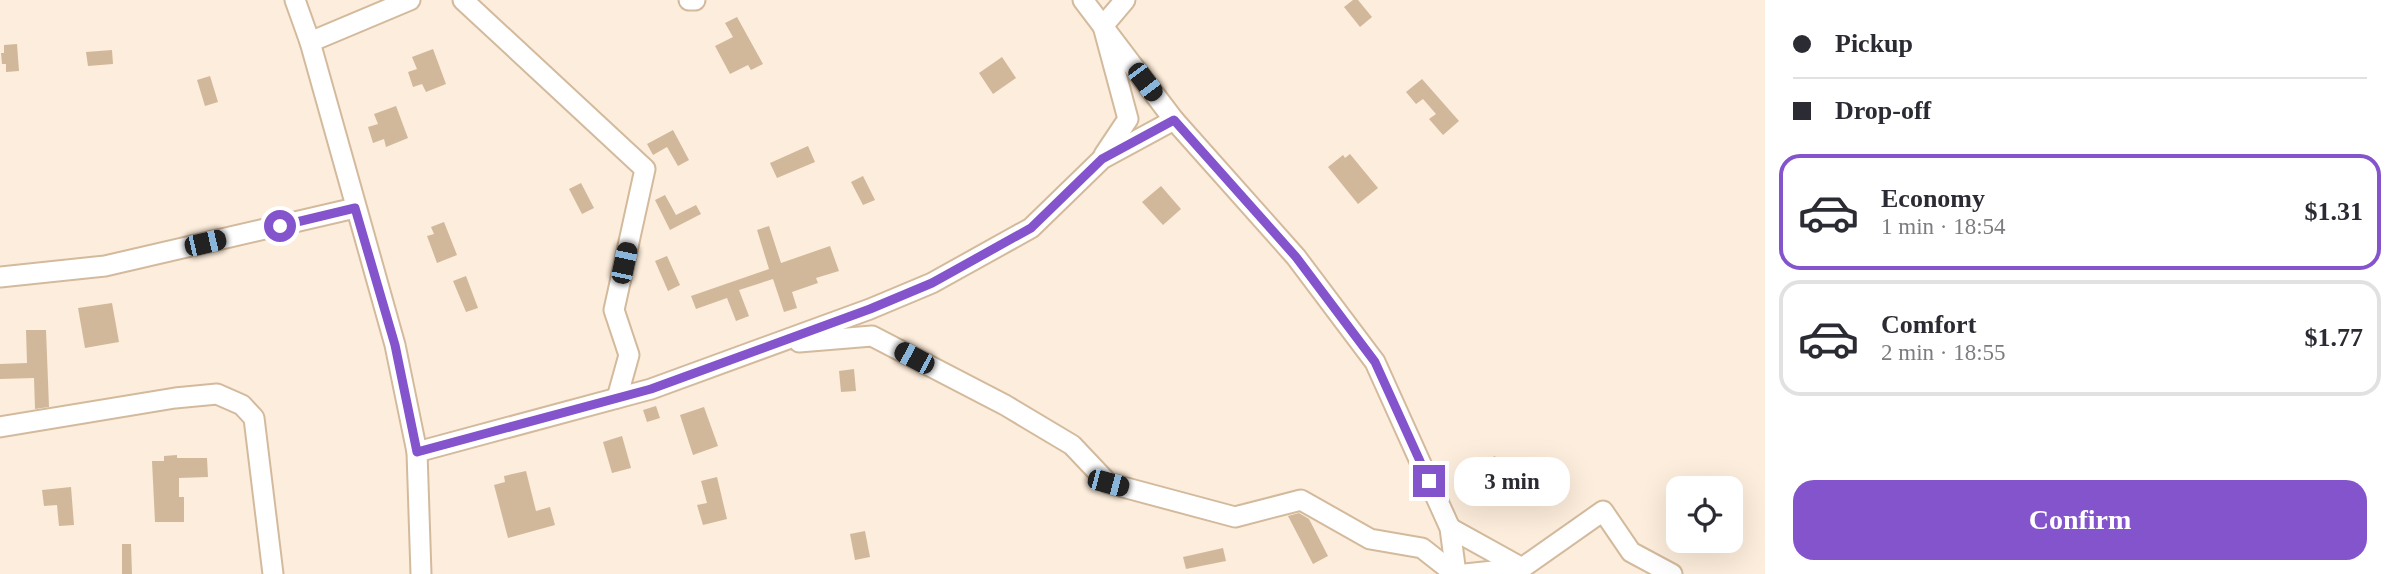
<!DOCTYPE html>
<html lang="en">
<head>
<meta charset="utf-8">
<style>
  body { margin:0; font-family:"Times New Roman",serif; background:#f7f7f7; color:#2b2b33; height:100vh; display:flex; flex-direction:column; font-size:26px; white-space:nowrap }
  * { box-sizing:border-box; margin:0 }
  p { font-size:23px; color:#7c7c81 }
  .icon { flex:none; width:38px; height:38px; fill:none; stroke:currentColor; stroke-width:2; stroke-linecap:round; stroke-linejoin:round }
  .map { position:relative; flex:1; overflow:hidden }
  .side { display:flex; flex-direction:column; background:#fff; width:630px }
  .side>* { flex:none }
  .banner { display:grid; align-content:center; height:154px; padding:0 28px; background:#fff }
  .tools { position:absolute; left:1666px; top:476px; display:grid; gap:14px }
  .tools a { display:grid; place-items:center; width:77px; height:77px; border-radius:14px; background:#fff; box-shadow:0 7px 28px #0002; font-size:35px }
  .end { position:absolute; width:32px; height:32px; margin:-16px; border:9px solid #8454cd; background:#fff; box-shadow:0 0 0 4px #fff }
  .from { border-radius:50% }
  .bubble { position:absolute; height:49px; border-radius:21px; background:#fff; box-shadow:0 7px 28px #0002; font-size:23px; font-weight:800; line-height:49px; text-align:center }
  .car { position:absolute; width:21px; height:42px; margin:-21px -10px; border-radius:9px; box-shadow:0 0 5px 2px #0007; background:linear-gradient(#222 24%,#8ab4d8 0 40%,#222 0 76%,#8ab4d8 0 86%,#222 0) }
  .banner b { display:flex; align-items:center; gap:24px; height:66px; font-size:26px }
  .banner b+b { border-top:2px solid #e1e1e2 }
  .banner i { width:18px; height:18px; background:#2b2b33 }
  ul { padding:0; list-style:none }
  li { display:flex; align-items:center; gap:21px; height:116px; margin:0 14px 10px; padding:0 14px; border:4px solid #e1e1e2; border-radius:21px }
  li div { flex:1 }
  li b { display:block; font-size:26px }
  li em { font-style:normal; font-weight:800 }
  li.selected { border-color:#8454cd }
  li>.icon { width:63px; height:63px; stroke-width:1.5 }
  .primary-button { display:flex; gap:14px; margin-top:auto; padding:14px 28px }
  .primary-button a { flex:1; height:80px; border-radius:21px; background:#8454cd; color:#fff; font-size:28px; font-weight:800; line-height:80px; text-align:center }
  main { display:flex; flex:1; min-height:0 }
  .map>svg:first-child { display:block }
  .building { fill:#d1b89b }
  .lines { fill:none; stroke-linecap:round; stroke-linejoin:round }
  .minor-casing { stroke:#d3ba9d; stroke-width:23 }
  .minor { stroke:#fff; stroke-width:19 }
  .route { stroke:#8454cd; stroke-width:9 }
</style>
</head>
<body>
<main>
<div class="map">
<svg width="1765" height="574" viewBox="0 0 1765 574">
  <rect width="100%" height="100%" fill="#fdeddc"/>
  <g class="building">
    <polygon points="1353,0 1358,0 1372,17 1360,27 1344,7"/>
    <polygon points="737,17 763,64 751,70 748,65 730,74 715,46 733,37 725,23"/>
    <polygon points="17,44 19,71 6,72 6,64 2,64 1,53 4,53 4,45"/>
    <polygon points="433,49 446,84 426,92 422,84 413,87 408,72 417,69 412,57"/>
    <polygon points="112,50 113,64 88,66 86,52"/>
    <polygon points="1002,57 1016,78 993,94 979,73"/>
    <polygon points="210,76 218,102 205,106 197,80"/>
    <polygon points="1422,79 1459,121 1443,135 1429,119 1436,114 1423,99 1416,104 1406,92"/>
    <polygon points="396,106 408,138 386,147 384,139 373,143 368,127 378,124 374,114"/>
    <polygon points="673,130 689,160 678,166 667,147 653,155 647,144"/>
    <polygon points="808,146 815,162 777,178 770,163"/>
    <polygon points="1350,154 1378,188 1358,204 1328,167 1343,155 1345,158"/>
    <polygon points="863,176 875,200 863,205 851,182"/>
    <polygon points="581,183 594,208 582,214 569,189"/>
    <polygon points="1161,186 1181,209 1163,225 1142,202"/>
    <polygon points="665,195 676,215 696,205 701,214 670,230 655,200"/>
    <polygon points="444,222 457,255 437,263 427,236 434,234 431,227"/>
    <polygon points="769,226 781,263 830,246 839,271 816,278 818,283 792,292 797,308 784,312 773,279 739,290 749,316 736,321 727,298 696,309 691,296 769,269 757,230"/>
    <polygon points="667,256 680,285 668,291 655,261"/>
    <polygon points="466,276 478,308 466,312 453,281"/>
    <polygon points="112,303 119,342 85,348 78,308"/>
    <polygon points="26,330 46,330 49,407 35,409 34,378 0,379 0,364 27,363"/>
    <polygon points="854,369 856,391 841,392 839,371"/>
    <polygon points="656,406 660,418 647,422 643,410"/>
    <polygon points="704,407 718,446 693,455 680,415"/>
    <polygon points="622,436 631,468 612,473 603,442"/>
    <polygon points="177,455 177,458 207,458 208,477 179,478 179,497 184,497 184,522 155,522 152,461 164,461 164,456"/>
    <polygon points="1495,456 1509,487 1485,498 1479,485 1488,481 1480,463"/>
    <polygon points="526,471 536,511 550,507 555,525 508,538 494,485 505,482 504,476"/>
    <polygon points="717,477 727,519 703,525 697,505 707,503 701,481"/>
    <polygon points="71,487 74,525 59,526 57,505 44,506 42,490"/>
    <polygon points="1299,513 1309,519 1328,556 1313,564 1288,516"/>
    <polygon points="865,531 870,557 855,560 850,534"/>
    <polygon points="122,544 131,544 132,574 122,574"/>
    <polygon points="1223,548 1226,561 1186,569 1183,557"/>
  </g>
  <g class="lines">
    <g class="minor-casing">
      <g id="minor">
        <polyline points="295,0 310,42 395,345 417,452 421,574"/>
        <polyline points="463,0 645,169 614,310 629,355 617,398"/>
        <polyline points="689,0 695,0"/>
        <polyline points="1083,0 1174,120 1296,257 1375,362 1450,528 1456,574"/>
        <polyline points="310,42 410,0"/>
        <polyline points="1104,155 1128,119 1103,26 1125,0"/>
        <polyline points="0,277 105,266 355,208"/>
        <polyline points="799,342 872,336 1005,405 1072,445 1108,483 1235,517 1301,500 1370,539 1422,548 1455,574"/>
        <polyline points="0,427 175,398 217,394 242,405 254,418 273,574"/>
        <polyline points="417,452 651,389 870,309 932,283 1031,228 1102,159 1174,120"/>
        <polyline points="1450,528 1522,568 1603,511 1631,552 1672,574"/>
        <polyline points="1465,574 1522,568"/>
      </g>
    </g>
    <use href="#minor" class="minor"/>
  </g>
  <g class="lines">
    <polyline class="route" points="280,226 355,208 395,345 417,452 651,389 870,309 932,283 1031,228 1102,159 1174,120 1296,257 1375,362 1429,481"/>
  </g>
</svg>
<div class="tools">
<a><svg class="icon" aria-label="locate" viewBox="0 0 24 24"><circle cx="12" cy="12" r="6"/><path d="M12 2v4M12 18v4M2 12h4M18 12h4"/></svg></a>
</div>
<i class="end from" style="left:280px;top:226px"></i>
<i class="end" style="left:1429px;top:481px"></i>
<div class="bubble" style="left:1454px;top:457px;width:116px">3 min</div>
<i class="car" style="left:1145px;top:82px;rotate:143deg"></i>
<i class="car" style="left:205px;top:243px;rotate:77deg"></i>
<i class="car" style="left:624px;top:263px;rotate:12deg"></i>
<i class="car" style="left:914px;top:358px;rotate:298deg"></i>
<i class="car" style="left:1108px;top:483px;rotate:105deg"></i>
</div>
<section class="side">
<div class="banner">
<b><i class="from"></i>Pickup</b>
<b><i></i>Drop-off</b>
</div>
<ul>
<li class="selected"><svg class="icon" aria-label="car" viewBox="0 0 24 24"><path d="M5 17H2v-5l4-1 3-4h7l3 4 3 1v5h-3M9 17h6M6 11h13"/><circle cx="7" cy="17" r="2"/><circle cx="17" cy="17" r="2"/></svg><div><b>Economy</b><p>1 min · 18:54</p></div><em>$1.31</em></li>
<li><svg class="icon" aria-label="car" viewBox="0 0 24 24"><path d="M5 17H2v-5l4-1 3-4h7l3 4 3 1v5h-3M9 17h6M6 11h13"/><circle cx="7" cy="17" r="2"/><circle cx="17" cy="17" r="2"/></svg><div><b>Comfort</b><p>2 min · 18:55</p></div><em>$1.77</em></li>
</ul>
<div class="primary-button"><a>Confirm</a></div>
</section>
</main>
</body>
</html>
